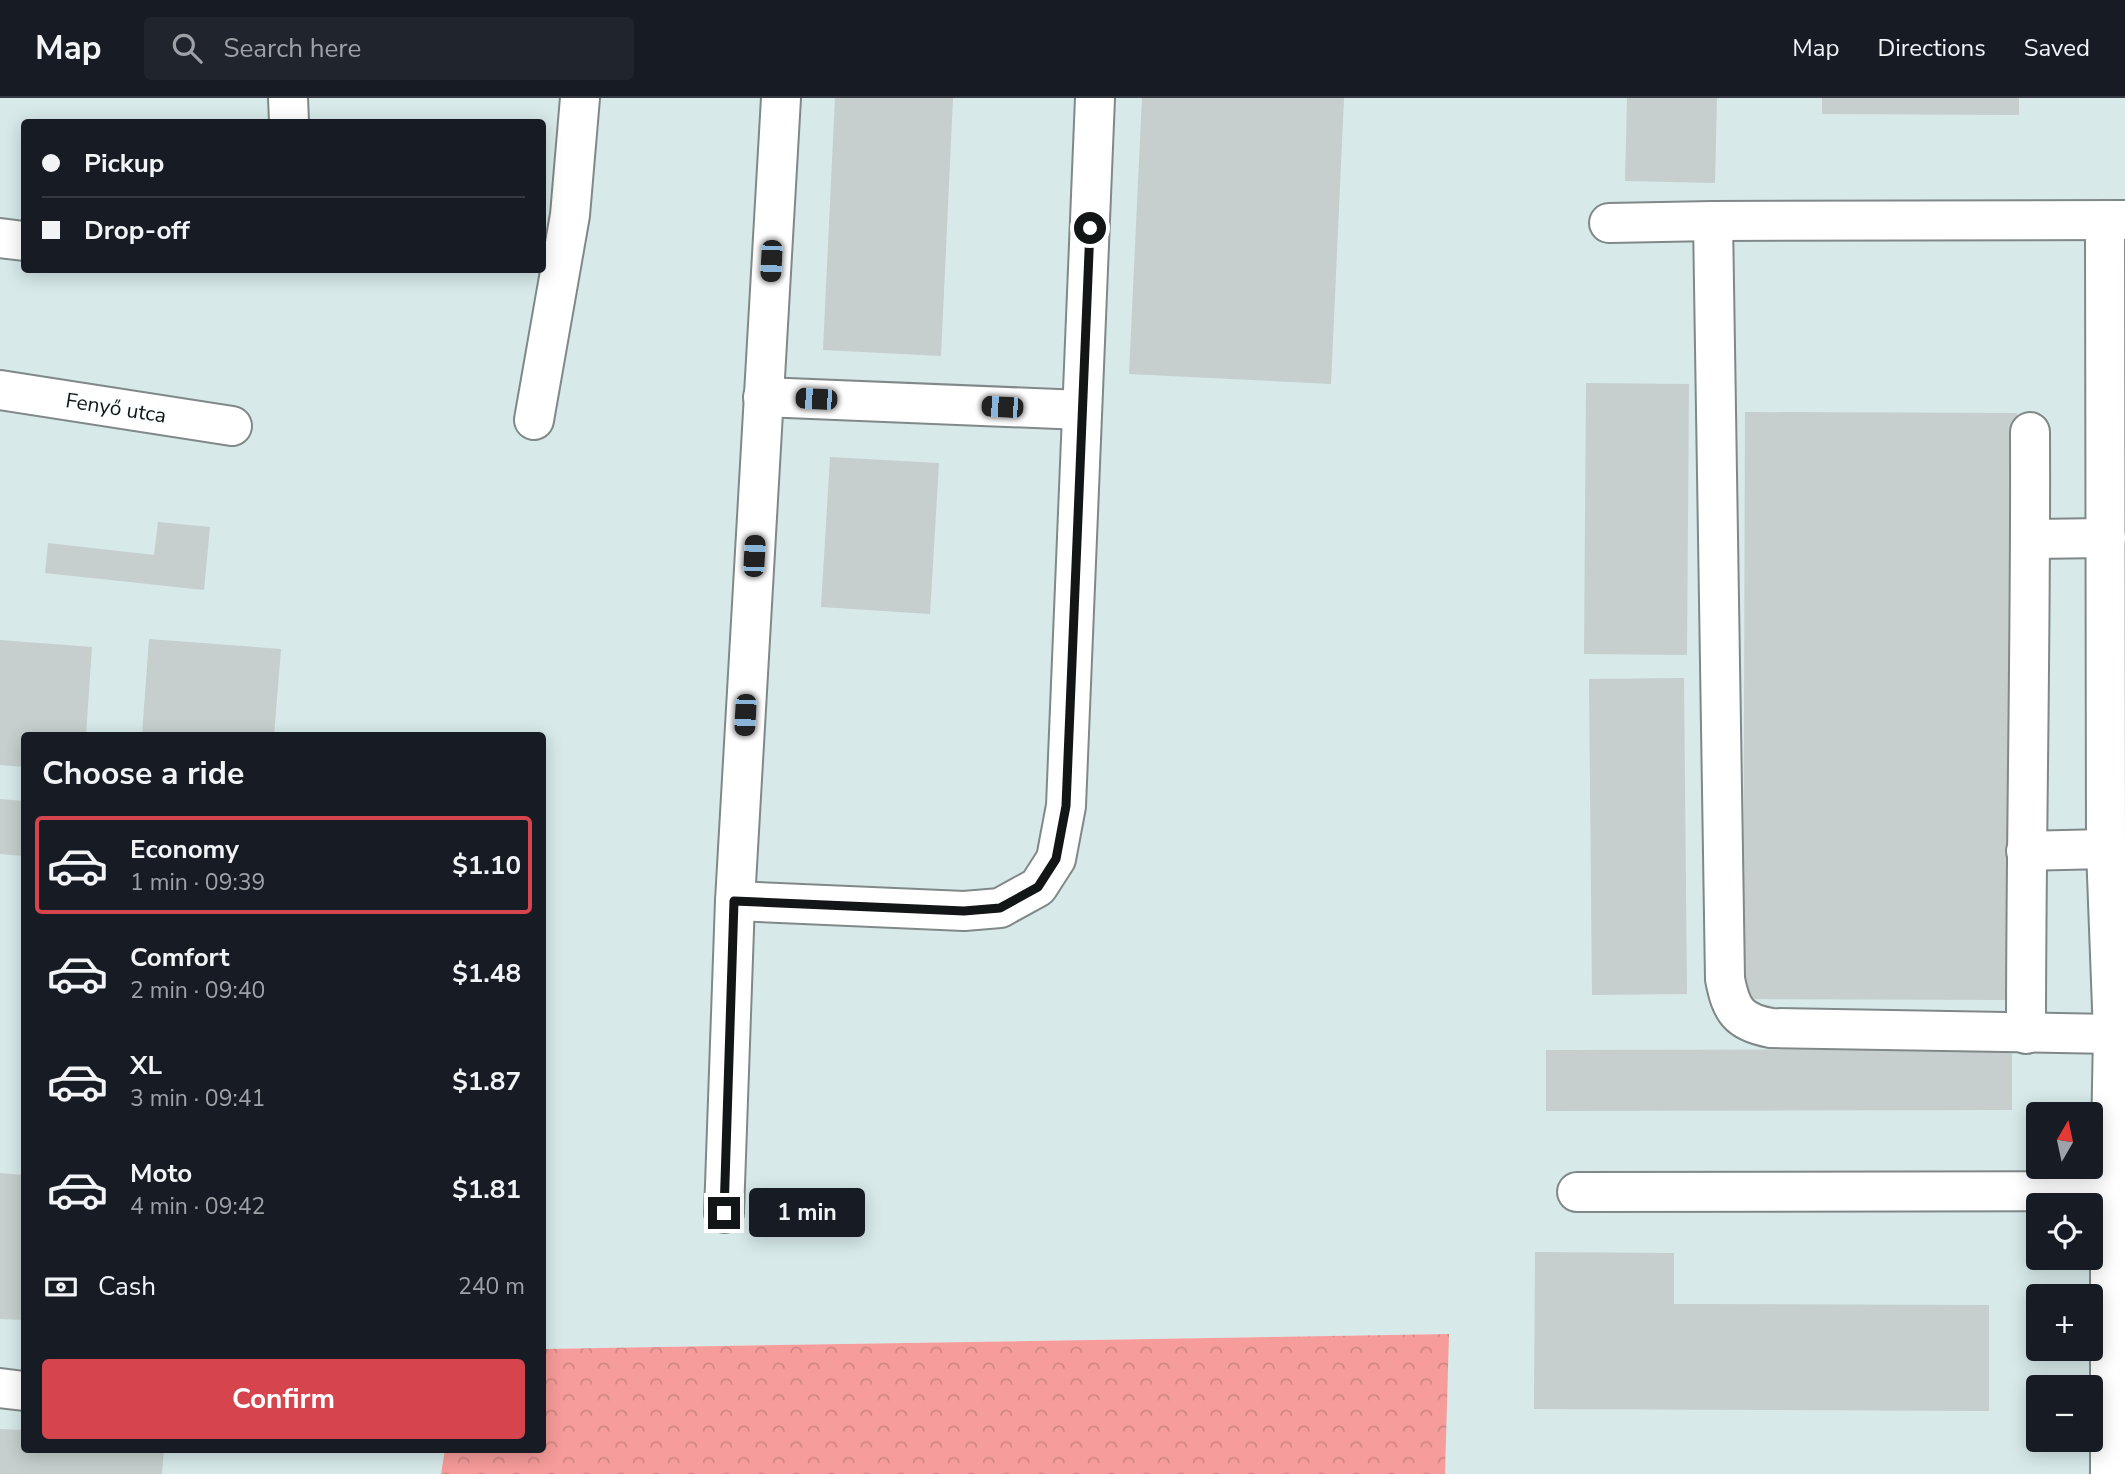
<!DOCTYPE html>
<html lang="en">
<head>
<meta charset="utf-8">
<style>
  body { margin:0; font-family:"Nunito Sans",sans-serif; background:#20242c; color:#f1f3f6; height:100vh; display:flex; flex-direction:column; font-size:26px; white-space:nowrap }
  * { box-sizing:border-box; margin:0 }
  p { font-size:23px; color:#9ea1a6 }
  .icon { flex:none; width:38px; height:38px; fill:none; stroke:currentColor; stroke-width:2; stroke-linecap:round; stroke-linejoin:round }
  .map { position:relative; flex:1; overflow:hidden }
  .side { position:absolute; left:21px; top:634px; width:525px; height:721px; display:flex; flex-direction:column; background:#171b24; border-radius:7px; box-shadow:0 4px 18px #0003 }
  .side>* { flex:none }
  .banner { position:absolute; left:21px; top:21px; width:525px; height:154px; border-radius:7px; box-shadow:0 4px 18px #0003; display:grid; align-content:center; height:154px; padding:0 21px; background:#171b24 }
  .needle { width:46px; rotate:9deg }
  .buttons { position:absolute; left:2026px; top:1004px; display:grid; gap:14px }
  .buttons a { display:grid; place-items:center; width:77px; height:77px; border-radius:7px; background:#171b24; box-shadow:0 4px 18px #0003; font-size:35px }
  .end { position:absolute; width:32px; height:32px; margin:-16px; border:9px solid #131616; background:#fff; box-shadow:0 0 0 4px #fff }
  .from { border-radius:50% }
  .bubble { position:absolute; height:49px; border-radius:7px; background:#171b24; box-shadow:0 4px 18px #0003; font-size:23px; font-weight:700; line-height:49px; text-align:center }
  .car { position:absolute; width:21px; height:42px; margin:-21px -10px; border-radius:9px; box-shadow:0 0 5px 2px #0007; background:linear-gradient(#222 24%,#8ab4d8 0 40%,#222 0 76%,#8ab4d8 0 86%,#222 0) }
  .banner b { display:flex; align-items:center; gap:24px; height:66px; font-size:26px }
  .banner b+b { border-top:2px solid #363941 }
  .banner i { width:18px; height:18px; background:#f1f3f6 }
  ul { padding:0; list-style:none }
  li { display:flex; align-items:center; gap:21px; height:98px; margin:0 14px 10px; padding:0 7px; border:4px solid transparent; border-radius:7px }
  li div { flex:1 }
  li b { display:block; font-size:26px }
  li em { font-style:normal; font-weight:700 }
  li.current { border-color:#d6454e }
  li>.icon { width:63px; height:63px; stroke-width:1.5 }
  h2 { padding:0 21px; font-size:32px; line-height:84px }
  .pay { display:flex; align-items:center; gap:18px; height:77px; padding:0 21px; font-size:26px }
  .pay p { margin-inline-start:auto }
  .button { display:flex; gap:14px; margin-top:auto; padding:14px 21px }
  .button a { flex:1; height:80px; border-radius:7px; background:#d6454e; color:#fff; font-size:28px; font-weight:700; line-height:80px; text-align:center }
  header { display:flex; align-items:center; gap:42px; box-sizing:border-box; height:98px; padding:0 35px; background:#171b24; border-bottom:2px solid #363941 }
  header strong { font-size:33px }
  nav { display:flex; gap:38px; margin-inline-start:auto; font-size:24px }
  .search { width:490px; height:63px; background:#20242c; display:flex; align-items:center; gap:18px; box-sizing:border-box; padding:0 24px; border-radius:7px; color:#9ea1a6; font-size:26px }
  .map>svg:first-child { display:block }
  .built { fill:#d7e9e9; fill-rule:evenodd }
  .forest { fill:url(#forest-crowns) }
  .building { fill:#c6cece }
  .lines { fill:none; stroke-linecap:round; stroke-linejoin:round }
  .minor-casing { stroke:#818888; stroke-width:42 }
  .minor { stroke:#fff; stroke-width:38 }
  .route { stroke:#131616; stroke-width:9 }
  .labels { text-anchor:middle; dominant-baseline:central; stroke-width:5; stroke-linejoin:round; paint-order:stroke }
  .street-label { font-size:21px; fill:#131616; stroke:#faffff }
</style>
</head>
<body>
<header>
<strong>Map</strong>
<div class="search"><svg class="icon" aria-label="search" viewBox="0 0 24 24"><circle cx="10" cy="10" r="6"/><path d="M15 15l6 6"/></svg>Search here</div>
<nav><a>Map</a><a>Directions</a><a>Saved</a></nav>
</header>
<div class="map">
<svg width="2125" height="1376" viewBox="0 0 2125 1376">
  <defs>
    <pattern id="forest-crowns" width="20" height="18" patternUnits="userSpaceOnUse" patternTransform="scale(1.75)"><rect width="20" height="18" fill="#f69c9a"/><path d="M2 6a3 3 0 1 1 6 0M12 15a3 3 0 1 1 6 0" fill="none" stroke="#d28684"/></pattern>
  </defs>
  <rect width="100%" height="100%" fill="#eaf2f2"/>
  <path class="built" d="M0 0H2125V1376H1445L1448 1236 543 1251 542 637H24V1351H445L441 1376H0ZM24 24H542V172H24ZM2039 1017H2091V1069H2039ZM2039 1108H2091V1160H2039ZM2039 1199H2091V1251H2039ZM2039 1290H2091V1342H2039Z"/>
  <polygon class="forest" points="1449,1236 1445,1376 441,1376 445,1351 542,1351 543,1251"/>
  <g class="building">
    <polygon points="835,0 953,0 941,258 823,252"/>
    <polygon points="1142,0 1344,0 1331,286 1129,276"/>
    <polygon points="1627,0 1717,0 1715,85 1625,83"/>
    <polygon points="1822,0 2019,0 2019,17 1822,16"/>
    <polygon points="1586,285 1689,286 1687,557 1584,556"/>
    <polygon points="1745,314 2017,315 2014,902 1743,901"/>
    <polygon points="830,359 939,365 930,516 821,509"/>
    <polygon points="158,424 210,429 204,492 45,475 48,445 154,457"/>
    <polygon points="149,541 281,551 274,637 142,637"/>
    <polygon points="0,542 92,549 86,637 24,637 24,669 0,667"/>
    <polygon points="1684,580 1687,896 1592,897 1589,581"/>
    <polygon points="0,701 24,703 24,758 0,756"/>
    <polygon points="2012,951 2012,1012 1546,1013 1546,952"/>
    <polygon points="0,1075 24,1077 24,1222 0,1221"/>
    <polygon points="1535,1154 1674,1155 1674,1206 1989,1207 1989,1313 1534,1311"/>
    <polygon points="0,1331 24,1332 24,1351 164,1351 162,1376 0,1376"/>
  </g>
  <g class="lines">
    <g class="minor-casing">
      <g id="minor">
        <polyline points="288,0 289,24"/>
        <polyline points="2105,122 2106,751 2113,936 2110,1093 2110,1376"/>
        <path d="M1713 123 1725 881C1731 912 1738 924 1771 930L2113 936"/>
        <polyline points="1609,125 1713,123 2125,122"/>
        <polyline points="0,140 24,143"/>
        <polyline points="0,292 232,328"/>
        <polyline points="763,299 1082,312"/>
        <polyline points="534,322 570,117 580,0"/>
        <polyline points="2031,441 2106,440"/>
        <polyline points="2026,753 2106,751"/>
        <polyline points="735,803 964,813 1000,810 1038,789 1056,761 1066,708 1095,0"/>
        <path d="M2026 936C2026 735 2031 534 2030 334"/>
        <polyline points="1577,1094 2125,1093"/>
        <polyline points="724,1115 735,803 781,0"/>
        <polyline points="0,1290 24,1293"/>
      </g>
    </g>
    <use href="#minor" class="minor"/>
  </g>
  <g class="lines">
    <polyline class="route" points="724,1115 734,803 964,813 1000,810 1038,789 1056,761 1066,708 1090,130"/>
  </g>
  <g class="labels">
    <g class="street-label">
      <text transform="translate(116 310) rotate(9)">Fenyő utca</text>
    </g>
  </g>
</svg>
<div class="buttons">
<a><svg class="needle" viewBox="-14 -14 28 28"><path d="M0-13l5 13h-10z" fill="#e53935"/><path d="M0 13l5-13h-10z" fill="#9ea1a6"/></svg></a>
<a><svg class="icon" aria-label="locate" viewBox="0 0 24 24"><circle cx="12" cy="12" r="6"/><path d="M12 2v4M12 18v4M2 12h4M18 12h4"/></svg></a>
<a>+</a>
<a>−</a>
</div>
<i class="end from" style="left:1090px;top:130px"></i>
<i class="end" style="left:724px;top:1115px"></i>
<div class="bubble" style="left:749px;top:1090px;width:116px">1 min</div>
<i class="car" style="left:771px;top:163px;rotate:183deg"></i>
<i class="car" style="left:816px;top:301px;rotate:273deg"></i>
<i class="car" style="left:1002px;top:309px;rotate:273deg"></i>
<i class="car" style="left:754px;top:458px;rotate:3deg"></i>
<i class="car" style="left:745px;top:617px;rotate:183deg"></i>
<div class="banner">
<b><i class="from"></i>Pickup</b>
<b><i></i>Drop-off</b>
</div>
<section class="side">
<h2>Choose a ride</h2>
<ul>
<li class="current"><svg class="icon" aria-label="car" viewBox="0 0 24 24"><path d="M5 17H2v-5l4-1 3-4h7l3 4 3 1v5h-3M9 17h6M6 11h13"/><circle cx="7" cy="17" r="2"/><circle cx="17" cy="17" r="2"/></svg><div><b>Economy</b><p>1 min · 09:39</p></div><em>$1.10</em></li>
<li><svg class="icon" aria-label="car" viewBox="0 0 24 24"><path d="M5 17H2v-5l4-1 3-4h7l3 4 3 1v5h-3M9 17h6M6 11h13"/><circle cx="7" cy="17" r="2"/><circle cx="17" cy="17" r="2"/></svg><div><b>Comfort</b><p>2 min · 09:40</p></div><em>$1.48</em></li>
<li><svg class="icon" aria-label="car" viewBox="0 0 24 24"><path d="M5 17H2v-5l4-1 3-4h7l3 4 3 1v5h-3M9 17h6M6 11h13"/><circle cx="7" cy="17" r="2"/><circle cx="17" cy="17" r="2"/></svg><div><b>XL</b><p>3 min · 09:41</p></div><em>$1.87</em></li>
<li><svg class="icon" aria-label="car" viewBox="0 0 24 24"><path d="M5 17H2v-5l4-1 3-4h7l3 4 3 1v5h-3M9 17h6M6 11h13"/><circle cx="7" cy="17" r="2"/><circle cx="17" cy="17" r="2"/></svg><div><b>Moto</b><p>4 min · 09:42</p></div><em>$1.81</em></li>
</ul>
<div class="pay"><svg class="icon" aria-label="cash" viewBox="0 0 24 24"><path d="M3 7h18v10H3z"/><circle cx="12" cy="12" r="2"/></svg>Cash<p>240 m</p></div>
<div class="button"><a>Confirm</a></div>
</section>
</div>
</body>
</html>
